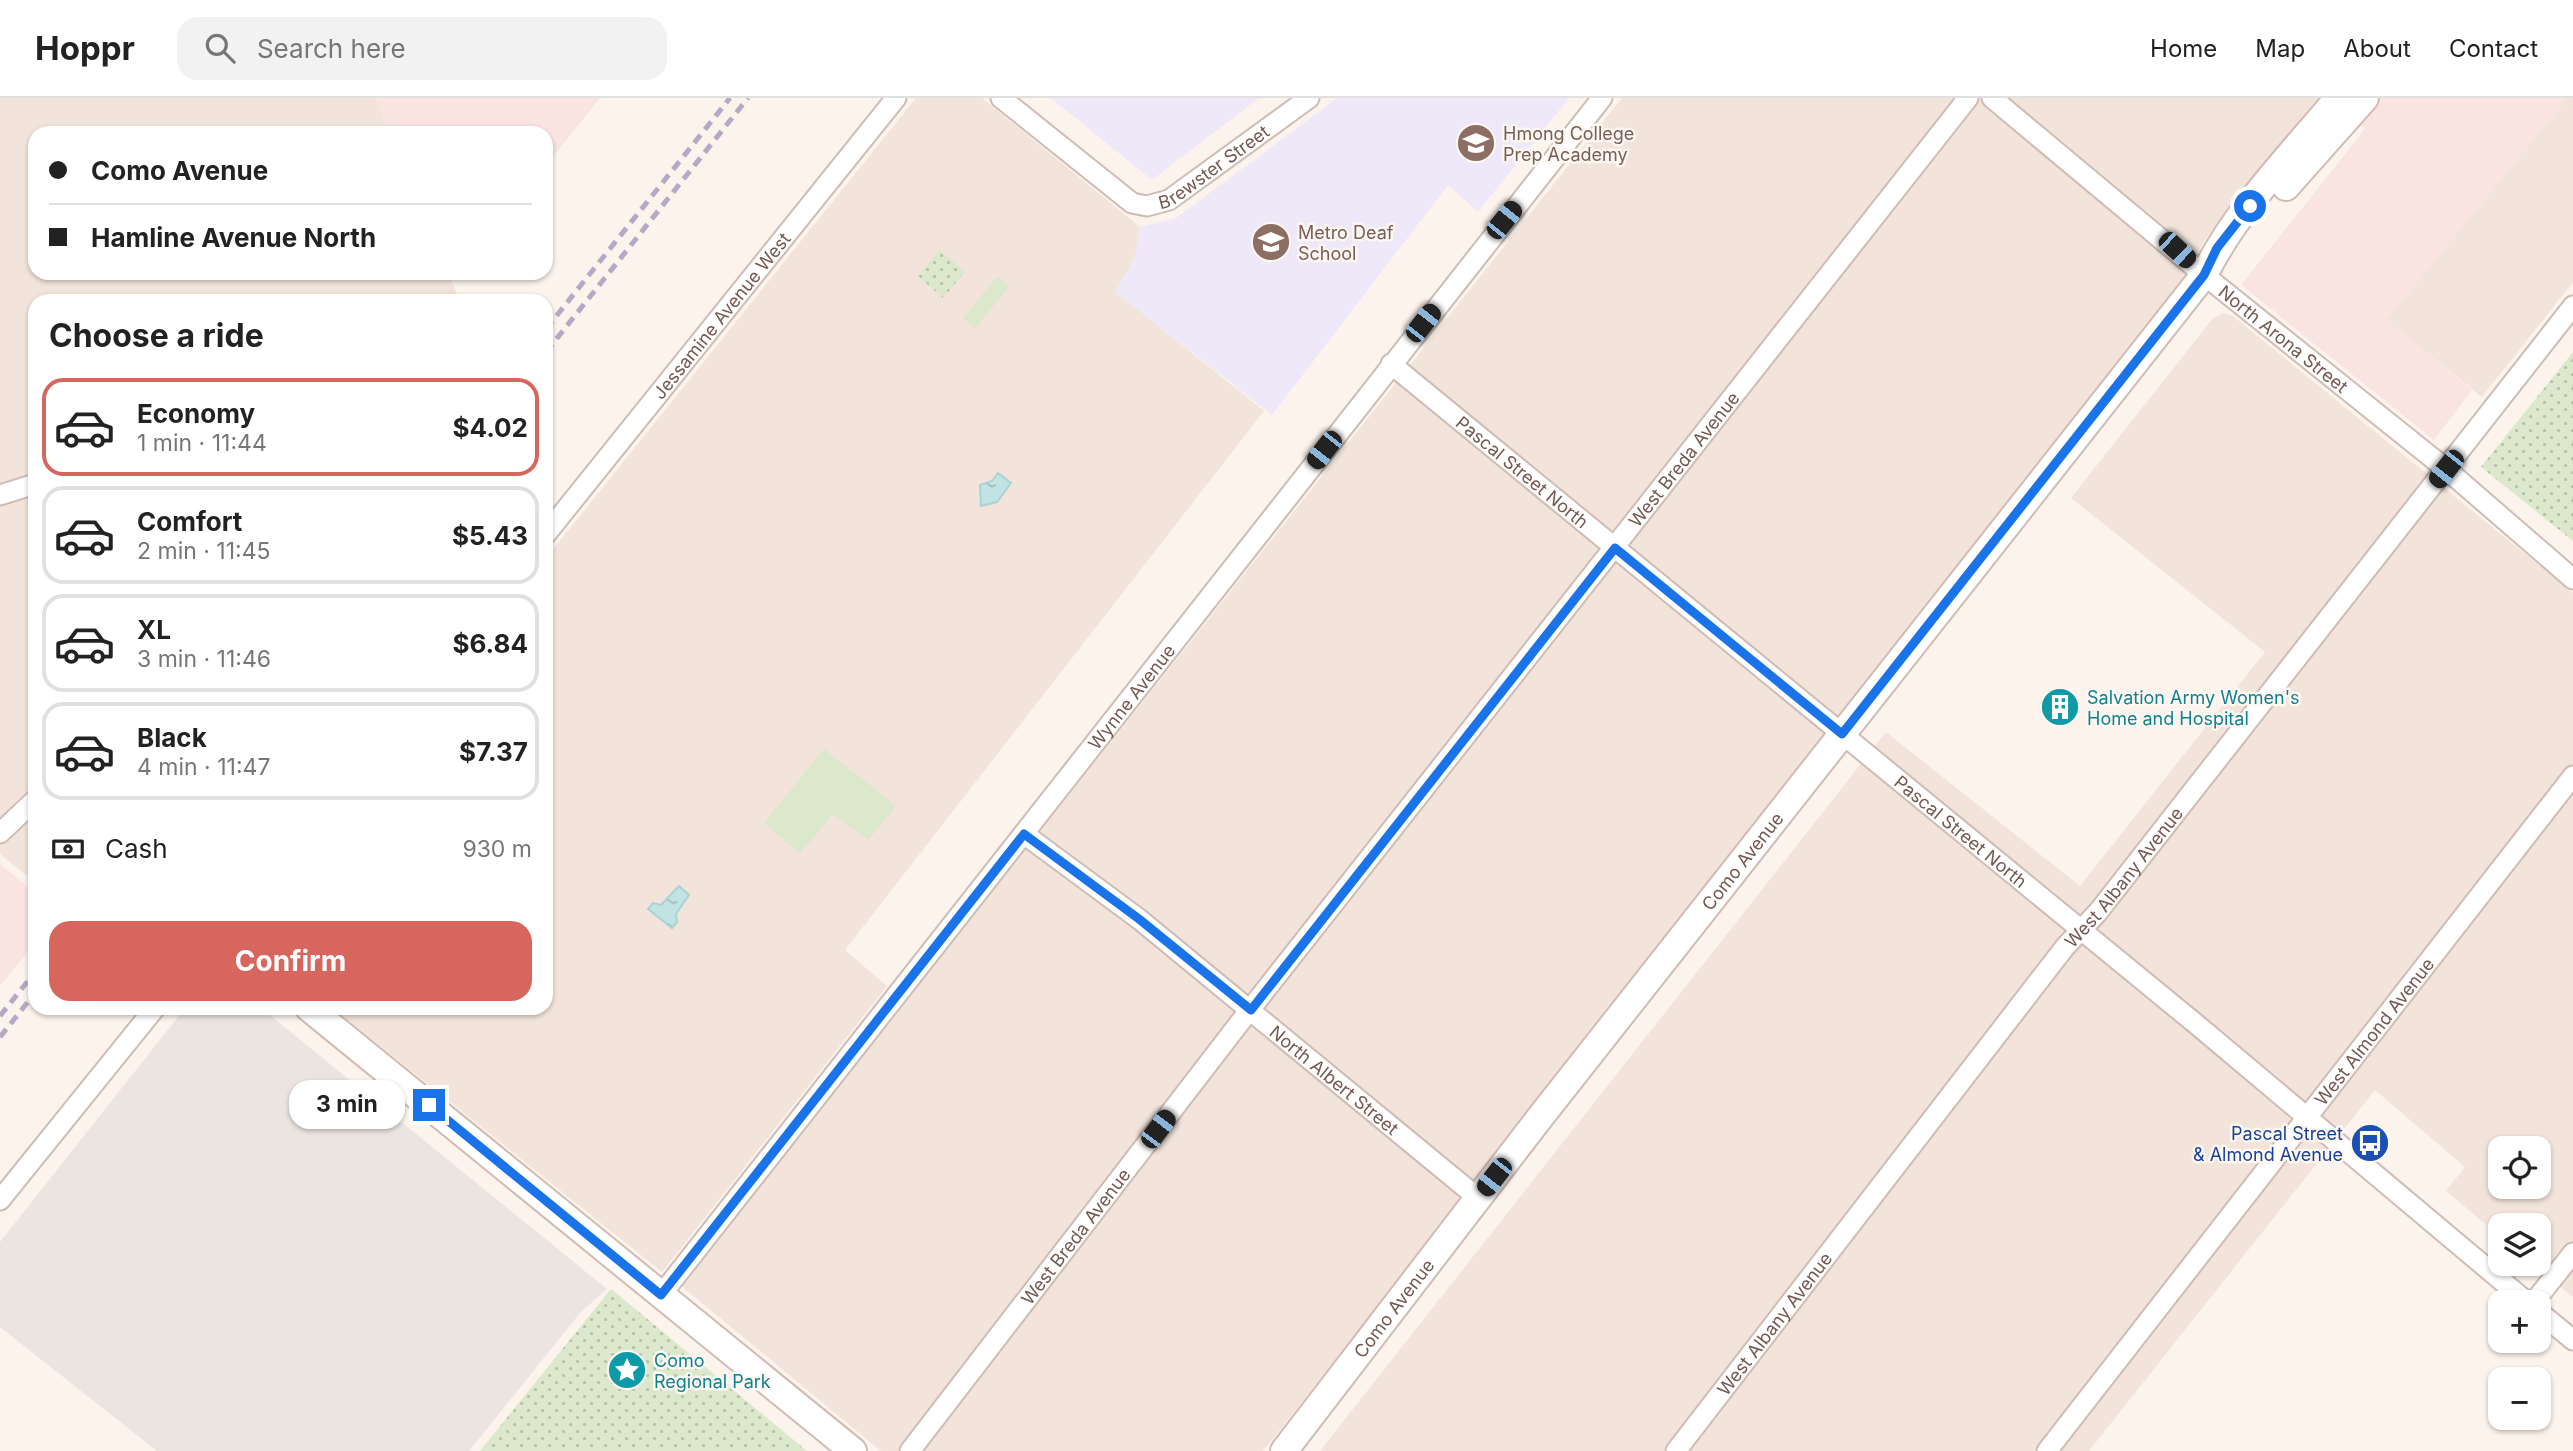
<!DOCTYPE html>
<html lang="en">
<head>
<meta charset="utf-8">
<style>
  body { margin:0; font-family:Inter,sans-serif; background:#f2f2f2; color:#222; height:100vh; display:flex; flex-direction:column; font-size:26px; white-space:nowrap }
  * { box-sizing:border-box; margin:0 }
  p { font-size:23px; color:#767676 }
  .icon { flex:none; width:38px; height:38px; fill:none; stroke:currentColor; stroke-width:2; stroke-linecap:round; stroke-linejoin:round }
  .map { position:relative; flex:1; overflow:hidden }
  .drawer { position:absolute; left:28px; top:196px; width:525px; height:721px; display:flex; flex-direction:column; background:#fff; border-radius:21px; box-shadow:0 2px 5px #0004 }
  .drawer>* { flex:none }
  .guide { position:absolute; left:28px; top:28px; width:525px; height:154px; border-radius:21px; box-shadow:0 2px 5px #0004; display:grid; align-content:center; height:154px; padding:0 21px; background:#fff }
  .controls { position:absolute; left:2488px; top:1038px; display:grid; gap:14px }
  .controls a { display:grid; place-items:center; width:63px; height:63px; border-radius:14px; background:#fff; box-shadow:0 2px 5px #0004; font-size:35px }
  .end { position:absolute; width:32px; height:32px; margin:-16px; border:9px solid #1a73e8; background:#fff; box-shadow:0 0 0 4px #fff }
  .from { border-radius:50% }
  .bubble { position:absolute; height:49px; border-radius:21px; background:#fff; box-shadow:0 2px 5px #0004; font-size:23px; font-weight:700; line-height:49px; text-align:center }
  .car { position:absolute; width:21px; height:42px; margin:-21px -10px; border-radius:9px; box-shadow:0 0 5px 2px #0007; background:linear-gradient(#222 24%,#8ab4d8 0 40%,#222 0 76%,#8ab4d8 0 86%,#222 0) }
  .guide b { display:flex; align-items:center; gap:24px; height:66px; font-size:26px }
  .guide b+b { border-top:2px solid #e0e0e0 }
  .guide i { width:18px; height:18px; background:#222 }
  ul { padding:0; list-style:none }
  li { display:flex; align-items:center; gap:21px; height:98px; margin:0 14px 10px; padding:0 7px; border:4px solid #e0e0e0; border-radius:21px }
  li div { flex:1 }
  li b { display:block; font-size:26px }
  li em { font-style:normal; font-weight:700 }
  li.selected { border-color:#d7665e }
  li>.icon { width:63px; height:63px; stroke-width:1.5 }
  h2 { padding:0 21px; font-size:32px; line-height:84px }
  .pay { display:flex; align-items:center; gap:18px; height:77px; padding:0 21px; font-size:26px }
  .pay p { margin-inline-start:auto }
  .action { display:flex; gap:14px; margin-top:auto; padding:14px 21px }
  .action a { flex:1; height:80px; border-radius:21px; background:#d7665e; color:#fff; font-size:28px; font-weight:700; line-height:80px; text-align:center }
  header { display:flex; align-items:center; gap:42px; box-sizing:border-box; height:98px; padding:0 35px; background:#fff; border-bottom:2px solid #e0e0e0 }
  header strong { font-size:33px }
  nav { display:flex; gap:38px; margin-inline-start:auto; font-size:24px }
  .search { width:490px; height:63px; background:#f2f2f2; display:flex; align-items:center; gap:18px; box-sizing:border-box; padding:0 24px; border-radius:21px; color:#767676; font-size:26px }
  .map>svg:first-child { display:block }
  .residential { fill:#f2e4db; fill-rule:evenodd }
  .commercial { fill:#fae4e1 }
  .industrial { fill:#ebe4e1 }
  .education { fill:#efe8f8 }
  .park { fill:url(#park-dots) }
  .garden { fill:#dbe8cb }
  .water { fill:url(#water-ripples); stroke:#a9d4d4; stroke-width:2 }
  .lines { fill:none; stroke-linecap:round; stroke-linejoin:round }
  .street-casing { stroke:#cebcb5; stroke-width:23 }
  .secondary-casing { stroke:#d1bbb3; stroke-width:30 }
  .street { stroke:#fff; stroke-width:19 }
  .secondary { stroke:#fff; stroke-width:26 }
  .rail { stroke:#b4aac5; stroke-width:5; stroke-dasharray:10 7; stroke-linecap:butt }
  .route { stroke:#1a73e8; stroke-width:9 }
  .labels { text-anchor:middle; dominant-baseline:central; stroke-width:5; stroke-linejoin:round; paint-order:stroke }
  .education-label { font-size:18px; fill:#785e54; stroke:#fef7f2; text-anchor:start }
  .street-label { font-size:18px; fill:#745851; stroke:#fef7f2 }
  .culture-label { font-size:18px; fill:#0d838f; stroke:#fef7f2; text-anchor:start }
  .transit-label { font-size:18px; fill:#164399; stroke:#fef7f2; text-anchor:end }
</style>
</head>
<body>
<header>
<strong>Hoppr</strong>
<div class="search"><svg class="icon" aria-label="search" viewBox="0 0 24 24"><circle cx="10" cy="10" r="6"/><path d="M15 15l6 6"/></svg>Search here</div>
<nav><a>Home</a><a>Map</a><a>About</a><a>Contact</a></nav>
</header>
<div class="map">
<svg width="2573" height="1353" viewBox="0 0 2573 1353">
  <defs>
    <pattern id="park-dots" width="8" height="8" patternUnits="userSpaceOnUse" patternTransform="scale(1.75)"><rect width="8" height="8" fill="#dbe8cb"/><path d="M2 2h.1M6 6h.1" fill="none" stroke="#b6bfa7" stroke-width="1.8" stroke-linecap="round"/></pattern>
    <pattern id="water-ripples" width="26" height="14" patternUnits="userSpaceOnUse" patternTransform="scale(1.75)"><rect width="26" height="14" fill="#c2e3e3"/><path d="M2 4q2-2 4 0t4 0M15 11q2-2 4 0t4 0" fill="none" stroke="#a2bbba"/></pattern>
  </defs>
  <rect width="100%" height="100%" fill="#fbf3ec"/>
  <g class="residential">
    <polygon points="0,0 376,0 390,35 35,35 35,175 448,175 460,203 35,203 35,374 0,385"/>
    <polygon points="916,0 982,0 1140,129 1135,159 1116,194 1264,313 845,852 887,888 662,1174 333,910 546,910 546,460"/>
    <polygon points="1622,0 2318,0 2204,143 2179,195 1263,1353 881,1353 680,1187"/>
    <polygon points="2567,0 2573,0 2573,184 2482,299 2386,222"/>
    <path d="M2223 215 2233 218 2573 495V1199L2532 1166H2539V1127H2501V1139L2446 1093 2465 1069 2375 992 2089 1353H1320L1886 634 2080 788 2265 554 2071 400 2213 220ZM2501 1050H2539V1088H2501Z"/>
    <polygon points="35,397 35,784 0,756 0,409"/>
  </g>
  <g class="commercial">
    <polygon points="376,0 600,0 546,67 546,35 390,35"/>
    <polygon points="2326,0 2567,0 2387,222 2472,292 2434,342 2241,187 2365,31"/>
    <polygon points="0,766 35,795 35,845 0,888"/>
  </g>
  <polygon class="industrial" points="185,910 261,910 607,1191 580,1215 469,1353 157,1353 0,1229 0,1144"/>
  <g class="education">
    <polygon points="1051,0 1259,0 1152,82"/>
    <polygon points="1337,0 1569,0 1478,114 1448,87 1272,317 1115,194 1135,159 1140,129 1176,120"/>
  </g>
  <g class="park">
    <polygon points="940,152 965,174 943,200 918,178"/>
    <polygon points="2573,254 2573,443 2481,369"/>
    <polygon points="611,1191 807,1353 480,1353"/>
  </g>
  <g class="garden">
    <polygon points="997,179 1009,189 975,230 963,220"/>
    <polygon points="824,651 896,708 868,742 833,716 800,755 764,725"/>
  </g>
  <g class="water">
    <polygon points="998,375 1011,385 997,404 981,408 980,387 992,383"/>
    <polygon points="679,788 689,797 676,816 677,824 672,830 648,811 653,805 661,807"/>
  </g>
  <g class="lines">
    <g class="street-casing">
      <g id="street">
        <path id="s1" d="M1001 0 1132 105 1147 108 1169 102 1309 0"/>
        <path id="s2" d="M1992 0 2204 177 2446 371 2573 481"/>
        <path id="s3" d="M1391 266 2196 926 2527 1204"/>
        <polyline points="0,397 35,386"/>
        <path id="s4" d="M546 436 896 0"/>
        <polyline points="0,735 35,702"/>
        <path id="s5" d="M1024 736 1139 821 1478 1100"/>
        <polyline points="0,1102 155,910"/>
        <path id="s6" d="M661 1197 1602 0"/>
        <polyline points="2534,1204 2573,1155"/>
        <polyline points="2539,1214 2573,1242"/>
        <path id="s7" d="M910 1353 1241 923 1968 0"/>
        <path id="s8" d="M1676 1353 2065 849 2098 814 2573 208"/>
        <path id="s9" d="M2047 1353 2573 678"/>
      </g>
    </g>
    <g class="secondary-casing">
      <g id="secondary">
        <polyline points="2286,89 2365,0"/>
        <polyline points="309,910 853,1353"/>
        <path id="s10" d="M1284 1353 1538 1022 2204 177C2236 112 2292 56 2338 0"/>
      </g>
    </g>
    <use href="#street" class="street"/>
    <use href="#secondary" class="secondary"/>
    <g class="rail">
      <polyline points="546,231 730,0"/>
      <polyline points="546,254 748,0"/>
      <polyline points="0,918 35,874"/>
      <polyline points="0,939 35,895"/>
    </g>
  </g>
  <g class="lines">
    <polyline class="route" points="429,1007 661,1197 1024,736 1139,821 1251,912 1615,450 1842,636 2204,177 2217,150 2250,108"/>
  </g>
  <defs>
    <g id="school-disc" transform="scale(2.0125)"><circle r="9.5" fill="#8d6e63" stroke="#fef7f2"/><path d="M0-5L7-2L0 1L-7-2ZM-4 1L0 2.5L4 1V4Q0 6-4 4Z" fill="#fff"/></g>
    <g id="building-disc" transform="scale(2.0125)"><circle r="9.5" fill="#0f9aa8" stroke="#fef7f2"/><path d="M-4-6H4V6H1V3H-1V6H-4ZM-2.5-4.3h1.7v1.8h-1.7ZM.8-4.3h1.7v1.8H.8ZM-2.5-1h1.7V.8h-1.7ZM.8-1h1.7V.8H.8Z" fill="#fff"/></g>
    <g id="bus-disc" transform="scale(2.0125)"><circle r="9.5" fill="#1a4fb4" stroke="#fef7f2"/><path d="M-5-6H5V4H4V6H2V4H-2V6H-4V4H-5ZM-3.5-4V0h7V-4ZM-3.5 1.2v1.5H-2V1.2ZM2 1.2v1.5H3.5V1.2Z" fill="#fff"/></g>
    <g id="sight-disc" transform="scale(2.0125)"><circle r="9.5" fill="#0f9aa8" stroke="#fef7f2"/><path d="M0-6L1.8-2.2L6-1.7L2.9 1.2L3.7 5.4L0 3.3L-3.7 5.4L-2.9 1.2L-6-1.7L-1.8-2.2Z" fill="#fff"/></g>
  </defs>
  <g fill-rule="evenodd">
    <use href="#school-disc" x="1476" y="45"/>
    <use href="#school-disc" x="1271" y="144"/>
    <use href="#building-disc" x="2060" y="609"/>
    <use href="#bus-disc" x="2370" y="1045"/>
    <use href="#sight-disc" x="627" y="1272"/>
  </g>
  <g class="labels">
    <g class="education-label">
      <text x="1503" y="35">Hmong College<tspan x="1503" dy="21">Prep Academy</tspan></text>
      <text x="1298" y="134">Metro Deaf<tspan x="1298" dy="21">School</tspan></text>
    </g>
    <g class="street-label">
      <text stroke="none"><textPath href="#s1" startOffset="261">Brewster Street</textPath></text>
      <text stroke="none"><textPath href="#s4" startOffset="280">Jessamine Avenue West</textPath></text>
      <text stroke="none"><textPath href="#s2" startOffset="378">North Arona Street</textPath></text>
      <text stroke="none"><textPath href="#s7" startOffset="1258">West Breda Avenue</textPath></text>
      <text stroke="none"><textPath href="#s3" startOffset="170">Pascal Street North</textPath></text>
      <text stroke="none"><textPath href="#s6" startOffset="761">Wynne Avenue</textPath></text>
      <text stroke="none"><textPath href="#s3" startOffset="737">Pascal Street North</textPath></text>
      <text stroke="none"><textPath href="#s10" startOffset="747">Como Avenue</textPath></text>
      <text stroke="none"><textPath href="#s8" startOffset="728">West Albany Avenue</textPath></text>
      <text stroke="none"><textPath href="#s9" startOffset="532">West Almond Avenue</textPath></text>
      <text stroke="none"><textPath href="#s5" startOffset="396">North Albert Street</textPath></text>
      <text stroke="none"><textPath href="#s7" startOffset="271">West Breda Avenue</textPath></text>
      <text stroke="none"><textPath href="#s10" startOffset="180">Como Avenue</textPath></text>
      <text stroke="none"><textPath href="#s8" startOffset="161">West Albany Avenue</textPath></text>
    </g>
    <g class="culture-label">
      <text x="2087" y="599">Salvation Army Women's<tspan x="2087" dy="21">Home and Hospital</tspan></text>
      <text x="654" y="1262">Como<tspan x="654" dy="21">Regional Park</tspan></text>
    </g>
    <g class="transit-label">
      <text x="2343" y="1035">Pascal Street<tspan x="2343" dy="21">&amp; Almond Avenue</tspan></text>
    </g>
  </g>
</svg>
<div class="controls">
<a><svg class="icon" aria-label="locate" viewBox="0 0 24 24"><circle cx="12" cy="12" r="6"/><path d="M12 2v4M12 18v4M2 12h4M18 12h4"/></svg></a>
<a><svg class="icon" aria-label="layers" viewBox="0 0 24 24"><path d="M12 4l9 5-9 5-9-5zM3 14l9 5 9-5"/></svg></a>
<a>+</a>
<a>−</a>
</div>
<i class="end from" style="left:2250px;top:108px"></i>
<i class="end" style="left:429px;top:1007px"></i>
<div class="bubble" style="left:289px;top:982px;width:116px">3 min</div>
<i class="car" style="left:1504px;top:122px;rotate:39deg"></i>
<i class="car" style="left:2177px;top:152px;rotate:133deg"></i>
<i class="car" style="left:1423px;top:225px;rotate:38deg"></i>
<i class="car" style="left:1324px;top:352px;rotate:218deg"></i>
<i class="car" style="left:2446px;top:371px;rotate:218deg"></i>
<i class="car" style="left:1158px;top:1031px;rotate:37deg"></i>
<i class="car" style="left:1494px;top:1079px;rotate:218deg"></i>
<div class="guide">
<b><i class="from"></i>Como Avenue</b>
<b><i></i>Hamline Avenue North</b>
</div>
<section class="drawer">
<h2>Choose a ride</h2>
<ul>
<li class="selected"><svg class="icon" aria-label="car" viewBox="0 0 24 24"><path d="M5 17H2v-5l4-1 3-4h7l3 4 3 1v5h-3M9 17h6M6 11h13"/><circle cx="7" cy="17" r="2"/><circle cx="17" cy="17" r="2"/></svg><div><b>Economy</b><p>1 min · 11:44</p></div><em>$4.02</em></li>
<li><svg class="icon" aria-label="car" viewBox="0 0 24 24"><path d="M5 17H2v-5l4-1 3-4h7l3 4 3 1v5h-3M9 17h6M6 11h13"/><circle cx="7" cy="17" r="2"/><circle cx="17" cy="17" r="2"/></svg><div><b>Comfort</b><p>2 min · 11:45</p></div><em>$5.43</em></li>
<li><svg class="icon" aria-label="car" viewBox="0 0 24 24"><path d="M5 17H2v-5l4-1 3-4h7l3 4 3 1v5h-3M9 17h6M6 11h13"/><circle cx="7" cy="17" r="2"/><circle cx="17" cy="17" r="2"/></svg><div><b>XL</b><p>3 min · 11:46</p></div><em>$6.84</em></li>
<li><svg class="icon" aria-label="car" viewBox="0 0 24 24"><path d="M5 17H2v-5l4-1 3-4h7l3 4 3 1v5h-3M9 17h6M6 11h13"/><circle cx="7" cy="17" r="2"/><circle cx="17" cy="17" r="2"/></svg><div><b>Black</b><p>4 min · 11:47</p></div><em>$7.37</em></li>
</ul>
<div class="pay"><svg class="icon" aria-label="cash" viewBox="0 0 24 24"><path d="M3 7h18v10H3z"/><circle cx="12" cy="12" r="2"/></svg>Cash<p>930 m</p></div>
<div class="action"><a>Confirm</a></div>
</section>
</div>
</body>
</html>
